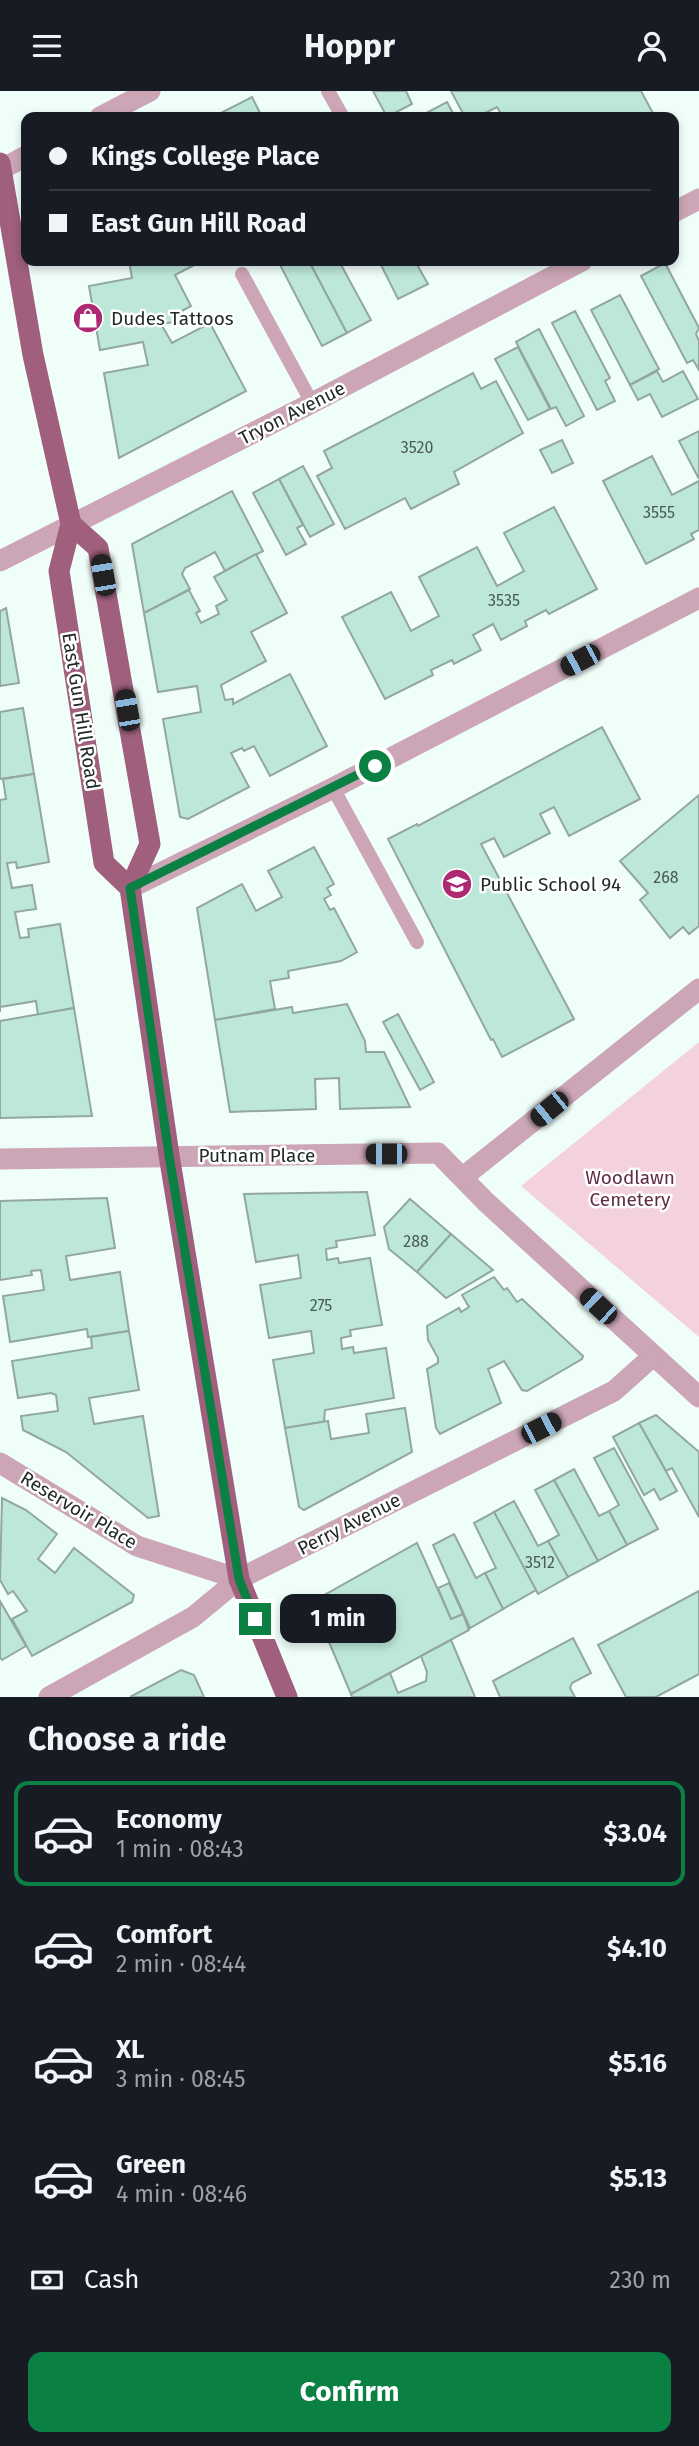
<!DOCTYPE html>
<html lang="en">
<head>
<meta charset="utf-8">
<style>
  body { margin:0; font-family:"Fira Sans",sans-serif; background:#20242c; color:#f1f3f6; height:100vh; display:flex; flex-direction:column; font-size:26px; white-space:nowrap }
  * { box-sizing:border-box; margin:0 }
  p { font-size:23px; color:#9ea1a6 }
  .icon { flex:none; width:38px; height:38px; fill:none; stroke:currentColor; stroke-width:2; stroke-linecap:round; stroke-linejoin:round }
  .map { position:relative; height:1606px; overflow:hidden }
  .details { display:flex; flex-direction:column; background:#171b24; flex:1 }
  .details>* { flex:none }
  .top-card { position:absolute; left:21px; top:21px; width:658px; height:154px; border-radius:14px; box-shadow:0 4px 10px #0003; display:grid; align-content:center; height:154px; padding:0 28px; background:#171b24 }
  .end { position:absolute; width:32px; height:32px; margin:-16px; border:9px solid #0b8043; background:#fff; box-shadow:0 0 0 4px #fff }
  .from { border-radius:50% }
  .bubble { position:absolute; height:49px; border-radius:14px; background:#171b24; box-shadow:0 4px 10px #0003; font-size:23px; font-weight:700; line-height:49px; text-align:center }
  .car { position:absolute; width:21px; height:42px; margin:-21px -10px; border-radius:9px; box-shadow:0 0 5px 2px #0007; background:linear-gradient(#222 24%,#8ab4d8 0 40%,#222 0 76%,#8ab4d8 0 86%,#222 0) }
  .top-card b { display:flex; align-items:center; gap:24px; height:66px; font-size:26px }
  .top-card b+b { border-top:2px solid #363941 }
  .top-card i { width:18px; height:18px; background:#f1f3f6 }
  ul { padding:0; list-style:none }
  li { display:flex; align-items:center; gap:21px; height:105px; margin:0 14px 10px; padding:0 14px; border:4px solid transparent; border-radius:14px }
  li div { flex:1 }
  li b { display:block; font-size:26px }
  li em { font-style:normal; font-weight:700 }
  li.active { border-color:#0b8043 }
  li>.icon { width:63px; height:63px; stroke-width:1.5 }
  h2 { padding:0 28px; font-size:32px; line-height:84px }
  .pay { display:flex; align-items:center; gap:18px; height:77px; padding:0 28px; font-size:26px }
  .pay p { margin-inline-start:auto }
  .action { display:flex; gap:14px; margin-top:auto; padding:14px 28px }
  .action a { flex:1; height:80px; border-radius:14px; background:#0b8043; color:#fff; font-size:28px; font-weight:700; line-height:80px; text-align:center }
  header { display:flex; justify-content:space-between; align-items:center; height:91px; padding:0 28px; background:#171b24; font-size:32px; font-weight:700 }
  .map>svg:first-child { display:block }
  .green { fill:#f3d1df }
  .building { fill:#bde8d9; stroke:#92a7a0; stroke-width:2 }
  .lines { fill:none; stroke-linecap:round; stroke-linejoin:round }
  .service { stroke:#cca6b6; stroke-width:14 }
  .minor { stroke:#cca6b6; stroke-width:21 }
  .primary { stroke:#a05f7d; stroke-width:21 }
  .route { stroke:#0b8043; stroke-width:9 }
  .labels { text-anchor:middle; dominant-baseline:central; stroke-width:5; stroke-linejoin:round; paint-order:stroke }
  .number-label { font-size:16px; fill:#4a5a54 }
  .poi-label { font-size:19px; fill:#232b28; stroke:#fff; text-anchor:start }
  .street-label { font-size:19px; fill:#232b28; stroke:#fff }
  .park-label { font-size:19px; fill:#5f2d45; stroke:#fff }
</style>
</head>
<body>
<header><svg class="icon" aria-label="menu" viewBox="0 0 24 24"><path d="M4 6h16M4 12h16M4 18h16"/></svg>Hoppr<svg class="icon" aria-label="person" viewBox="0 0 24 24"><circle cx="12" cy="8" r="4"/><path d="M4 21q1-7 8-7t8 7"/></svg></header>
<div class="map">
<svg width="699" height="1606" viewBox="0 0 699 1606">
  <rect width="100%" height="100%" fill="#f0fef9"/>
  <polygon class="green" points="699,951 699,1246 521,1095"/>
  <g class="building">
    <polygon points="373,0 406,0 412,13 387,26"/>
    <polygon points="451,0 641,0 655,26 503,26 497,16 477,26 465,26"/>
    <polygon points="252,6 262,26 213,26"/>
    <polygon points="447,11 455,26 427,26 426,22"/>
    <polygon points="129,170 202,170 175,184 191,215 174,224 175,231 161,233 172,252 210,232 246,300 119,367 104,282 148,274 143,251 100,259 89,195 132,187"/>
    <polygon points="278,170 309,170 347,242 322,255"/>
    <polygon points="309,170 339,170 371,229 347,242"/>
    <polygon points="379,170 415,170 428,193 398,208"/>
    <polygon points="665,172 699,237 696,243 699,250 699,279 693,269 687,272 641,185"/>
    <polygon points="620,204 659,278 630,294 591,219"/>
    <polygon points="575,220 610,287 605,290 615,310 597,319 552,232"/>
    <polygon points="539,238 584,325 566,335 556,316 551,318 516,251"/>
    <polygon points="518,256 550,318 528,329 495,268"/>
    <polygon points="657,280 663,291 683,280 698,308 662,326 650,303 638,309 630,294"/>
    <polygon points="473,282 481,298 496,290 523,342 454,381 459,393 411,418 405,407 345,438 317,385 332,377 324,360"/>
    <polygon points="699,340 699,388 679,350"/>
    <polygon points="562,349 573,372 552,382 540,359"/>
    <polygon points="652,365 672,404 699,390 699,439 691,443 694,448 646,473 603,390"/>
    <polygon points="303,375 334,433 310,446 279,388"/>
    <polygon points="279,388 303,434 297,437 306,453 286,464 253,402"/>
    <polygon points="232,400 263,460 225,480 215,461 185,477 182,483 190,498 144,522 132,453"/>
    <polygon points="554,416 597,498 549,523 546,519 525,530 527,535 501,549 493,533 473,544 481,559 454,573 452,569 431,579 433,584 385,608 342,526 391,501 411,540 439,525 419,486 477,456 497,495 524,480 504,442"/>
    <polygon points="256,463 287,522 251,541 266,570 221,594 225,609 233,608 233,613 290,583 327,655 270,685 254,655 244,660 242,657 231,662 249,696 188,728 180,726 163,628 201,621 197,595 158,601 144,522 189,499 200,520 196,522 201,532 219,523 216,515 227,509 214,486"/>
    <polygon points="6,517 19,592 0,595 0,520"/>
    <polygon points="23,617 34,683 0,688 0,621"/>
    <polygon points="602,636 640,708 569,745 554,716 540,723 550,742 504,766 494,747 481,753 574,928 502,966 493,948 491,949 388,748 417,733 418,735"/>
    <polygon points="34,683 49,771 17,777 16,771 7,772 12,797 32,794 36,818 15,821 20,847 29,846 28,838 60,833 74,917 38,924 36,910 0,916 0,921 0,709 6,708 3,688"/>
    <polygon points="699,704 699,835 689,843 683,836 670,847 640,809 648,802 620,770"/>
    <polygon points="314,756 334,793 327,797 331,804 324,808 330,819 334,817 357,861 341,870 288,880 289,887 270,890 275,918 215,929 197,817 242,793 256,820 282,806 268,780"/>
    <polygon points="347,913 365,950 366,961 384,961 410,1016 340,1018 339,987 315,988 316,1018 230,1021 215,929 292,916 293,922"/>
    <polygon points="74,917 92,1025 0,1027 0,930"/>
    <polygon points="398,923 434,991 420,999 383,931"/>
    <polygon points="367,1101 375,1144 336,1150 337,1156 326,1158 327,1169 338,1167 339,1172 370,1167 382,1234 350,1239 351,1245 341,1247 342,1258 353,1256 354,1262 386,1257 394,1307 325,1319 324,1331 285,1337 273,1269 314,1262 311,1240 269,1247 260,1194 301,1187 298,1164 256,1171 244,1103"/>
    <polygon points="107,1107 115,1157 66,1165 70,1189 120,1181 129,1240 88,1246 87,1238 10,1251 3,1205 44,1199 41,1179 31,1180 32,1184 0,1189 0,1110"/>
    <polygon points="410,1108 451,1143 417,1181 389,1158 384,1136"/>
    <polygon points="451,1143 493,1179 446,1207 417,1181"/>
    <polygon points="494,1186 504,1199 507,1197 517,1211 522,1208 583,1265 582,1268 527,1300 522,1299 504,1270 488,1278 501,1312 440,1343 436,1337 427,1278 438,1272 438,1267 428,1249 427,1235 459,1217 461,1221 469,1216 462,1204"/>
    <polygon points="129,1240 139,1299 89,1307 94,1333 143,1325 159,1425 148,1427 66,1361 23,1339 21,1325 58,1320 56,1304 51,1302 18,1307 12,1270 92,1257 91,1246"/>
    <polygon points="405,1317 412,1361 304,1419 299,1416 285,1337 328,1330 331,1348 369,1342 366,1323"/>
    <polygon points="656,1324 699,1361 699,1426 672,1377 666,1380 639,1332"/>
    <polygon points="639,1332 677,1400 660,1409 654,1398 644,1404 613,1346"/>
    <polygon points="614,1357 658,1438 627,1454 609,1420 619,1414 594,1367"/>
    <polygon points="574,1378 599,1425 609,1420 627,1454 598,1470 554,1389"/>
    <polygon points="554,1389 598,1470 568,1486 548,1450 559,1444 535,1399"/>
    <polygon points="2,1407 26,1419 57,1443 38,1468 55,1482 74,1457 134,1504 132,1511 32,1565 12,1528 27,1520 13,1500 8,1503 0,1489"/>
    <polygon points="514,1410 538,1455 548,1450 568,1486 538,1503 494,1421"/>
    <polygon points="494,1421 536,1499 503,1518 485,1482 496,1477 474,1432"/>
    <polygon points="454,1443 476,1487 485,1482 503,1518 470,1537 433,1454"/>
    <polygon points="417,1452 451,1528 463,1523 469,1539 351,1603 312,1511"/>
    <polygon points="449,1492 463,1523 451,1528 438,1497"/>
    <polygon points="699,1500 699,1583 656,1606 626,1606 598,1554"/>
    <polygon points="0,1510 26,1555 2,1569 0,1566"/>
    <polygon points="573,1547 591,1582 572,1592 570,1597 575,1606 500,1606 493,1590"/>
    <polygon points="451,1549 475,1606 352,1606 351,1603 390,1582 398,1602 426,1590 427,1581 421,1565"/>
    <polygon points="181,1579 194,1584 204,1606 130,1606"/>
  </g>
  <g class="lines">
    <g class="service">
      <polyline points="328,0 341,23"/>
      <polyline points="242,183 312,312"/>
      <polyline points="333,697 417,851"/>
    </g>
    <g class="minor">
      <polyline points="100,26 150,0"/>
      <polyline points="0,79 26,65"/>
      <polyline points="674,121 699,108"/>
      <polyline points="0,470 312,312 582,170"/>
      <polyline points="130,797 333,697 699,507"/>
      <polyline points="0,1068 438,1062 486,1111 699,1306"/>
      <polyline points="463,1086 699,898"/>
      <polyline points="0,1372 137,1455 239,1488"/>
      <polyline points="49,1606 193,1526 239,1488 614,1300 652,1266"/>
    </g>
    <g class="primary">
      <polyline points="0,72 33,264 71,433 59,480 104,772 130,797"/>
      <polyline points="71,433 98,457 150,753 130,797 169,1064 239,1488 287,1606"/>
    </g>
  </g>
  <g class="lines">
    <polyline class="route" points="255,1528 239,1488 169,1064 130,797 375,675"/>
  </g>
  <defs>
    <g id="shop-disc" transform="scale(1.575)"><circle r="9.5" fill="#ad2972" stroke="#fff"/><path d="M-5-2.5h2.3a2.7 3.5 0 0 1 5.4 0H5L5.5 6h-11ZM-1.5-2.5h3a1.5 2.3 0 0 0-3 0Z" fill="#fff"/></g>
    <g id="school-disc" transform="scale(1.575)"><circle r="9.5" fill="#ad2972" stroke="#fff"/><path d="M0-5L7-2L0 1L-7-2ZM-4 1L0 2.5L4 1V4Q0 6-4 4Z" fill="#fff"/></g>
  </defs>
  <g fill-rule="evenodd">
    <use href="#shop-disc" x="88" y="227"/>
    <use href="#school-disc" x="457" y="793"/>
  </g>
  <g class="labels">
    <g class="number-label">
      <text x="417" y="356">3520</text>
      <text x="659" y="421">3555</text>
      <text x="504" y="509">3535</text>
      <text x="666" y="786">268</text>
      <text x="416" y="1150">288</text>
      <text x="321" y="1214">275</text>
      <text x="540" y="1471">3512</text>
    </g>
    <g class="poi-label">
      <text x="111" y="227">Dudes Tattoos</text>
      <text x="480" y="793">Public School 94</text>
    </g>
    <g class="street-label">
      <text transform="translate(292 322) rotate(-27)">Tryon Avenue</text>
      <text transform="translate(81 620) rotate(81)">East Gun Hill Road</text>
      <text x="257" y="1064">Putnam Place</text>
      <text transform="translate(79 1419) rotate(31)">Reservoir Place</text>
      <text transform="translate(349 1433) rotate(-27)">Perry Avenue</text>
    </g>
    <g class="park-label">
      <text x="630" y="1086">Woodlawn<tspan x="630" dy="22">Cemetery</tspan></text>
    </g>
  </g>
</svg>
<i class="end from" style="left:375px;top:675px"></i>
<i class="end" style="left:255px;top:1528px"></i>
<div class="bubble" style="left:280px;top:1503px;width:116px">1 min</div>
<i class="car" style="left:103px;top:484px;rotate:350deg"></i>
<i class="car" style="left:580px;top:569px;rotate:242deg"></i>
<i class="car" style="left:127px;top:619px;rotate:350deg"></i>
<i class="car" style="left:549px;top:1018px;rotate:231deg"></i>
<i class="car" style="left:386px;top:1063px;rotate:270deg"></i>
<i class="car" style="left:598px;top:1215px;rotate:313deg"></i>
<i class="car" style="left:541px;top:1337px;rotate:63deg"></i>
<div class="top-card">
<b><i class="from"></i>Kings College Place</b>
<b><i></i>East Gun Hill Road</b>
</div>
</div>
<section class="details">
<h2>Choose a ride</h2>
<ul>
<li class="active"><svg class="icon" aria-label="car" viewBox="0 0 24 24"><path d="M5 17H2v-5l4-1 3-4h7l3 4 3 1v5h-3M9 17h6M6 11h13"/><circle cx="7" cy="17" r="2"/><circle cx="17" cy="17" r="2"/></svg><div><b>Economy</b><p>1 min · 08:43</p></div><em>$3.04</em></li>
<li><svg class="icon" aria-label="car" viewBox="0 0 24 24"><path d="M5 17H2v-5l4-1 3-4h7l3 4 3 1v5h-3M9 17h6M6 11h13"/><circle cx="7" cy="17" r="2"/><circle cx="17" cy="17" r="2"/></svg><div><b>Comfort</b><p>2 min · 08:44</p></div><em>$4.10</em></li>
<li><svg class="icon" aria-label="car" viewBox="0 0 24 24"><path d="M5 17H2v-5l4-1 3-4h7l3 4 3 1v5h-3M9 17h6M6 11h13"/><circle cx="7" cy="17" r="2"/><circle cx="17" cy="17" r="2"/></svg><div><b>XL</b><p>3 min · 08:45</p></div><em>$5.16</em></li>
<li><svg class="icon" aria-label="car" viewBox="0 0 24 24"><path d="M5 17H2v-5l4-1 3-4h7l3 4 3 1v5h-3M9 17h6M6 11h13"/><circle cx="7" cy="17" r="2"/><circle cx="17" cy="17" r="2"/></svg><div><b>Green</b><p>4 min · 08:46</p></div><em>$5.13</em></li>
</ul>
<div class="pay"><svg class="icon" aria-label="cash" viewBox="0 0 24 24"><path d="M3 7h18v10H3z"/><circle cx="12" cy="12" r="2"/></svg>Cash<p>230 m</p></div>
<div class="action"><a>Confirm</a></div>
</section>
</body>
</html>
